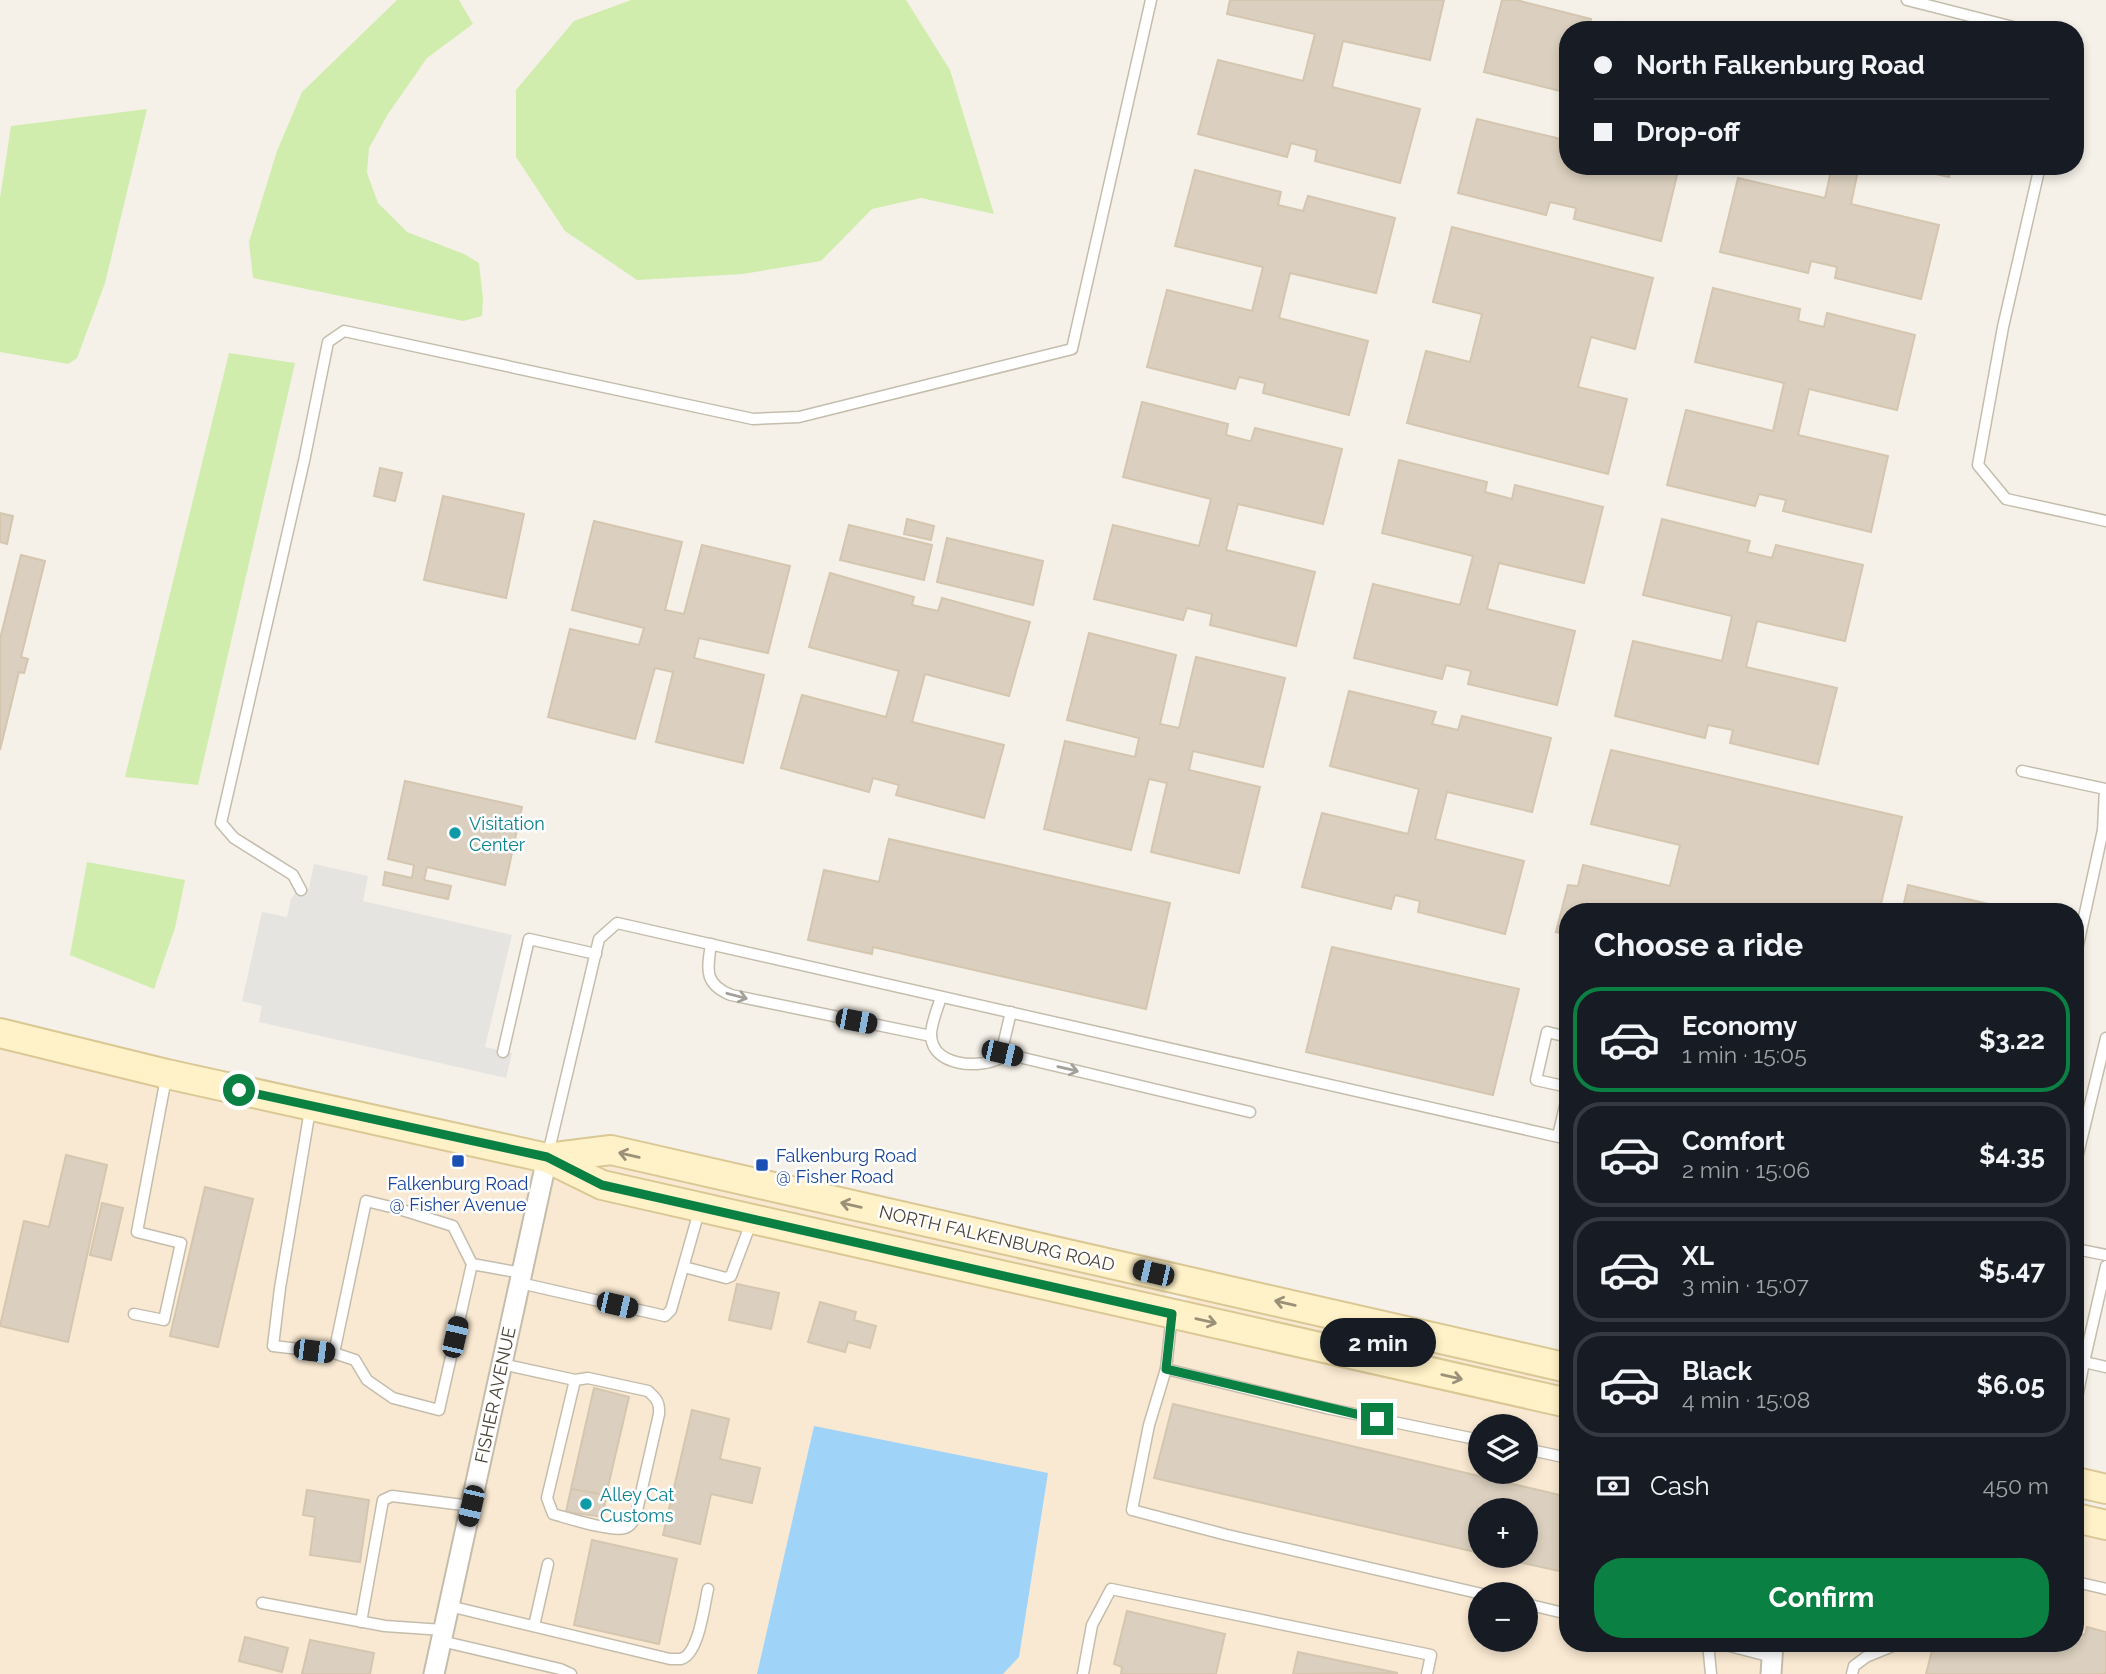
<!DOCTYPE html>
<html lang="en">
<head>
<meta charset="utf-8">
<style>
  body { margin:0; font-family:Raleway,sans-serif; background:#20242c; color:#f1f3f6; height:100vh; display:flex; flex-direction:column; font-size:26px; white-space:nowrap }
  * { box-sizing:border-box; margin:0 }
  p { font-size:23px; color:#9ea1a6 }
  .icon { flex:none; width:38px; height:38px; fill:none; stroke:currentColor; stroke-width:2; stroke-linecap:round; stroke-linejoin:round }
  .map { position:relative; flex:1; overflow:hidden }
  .side { position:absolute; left:1559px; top:903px; width:525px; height:749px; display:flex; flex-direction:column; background:#171b24; border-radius:28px; box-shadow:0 4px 10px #0003 }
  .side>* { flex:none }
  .hud { position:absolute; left:1559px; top:21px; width:525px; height:154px; border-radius:28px; box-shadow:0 4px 10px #0003; display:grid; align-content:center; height:154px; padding:0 35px; background:#171b24 }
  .controls { position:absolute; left:1468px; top:1414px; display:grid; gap:14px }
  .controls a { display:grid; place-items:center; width:70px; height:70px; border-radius:50%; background:#171b24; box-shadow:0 4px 10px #0003; font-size:35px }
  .end { position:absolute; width:32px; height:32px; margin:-16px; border:9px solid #0b8043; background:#fff; box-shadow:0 0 0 4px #fff }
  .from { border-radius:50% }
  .bubble { position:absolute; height:49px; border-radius:24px; background:#171b24; box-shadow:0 4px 10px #0003; font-size:23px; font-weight:700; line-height:49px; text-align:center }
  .car { position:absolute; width:21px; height:42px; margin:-21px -10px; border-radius:9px; box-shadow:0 0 5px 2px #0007; background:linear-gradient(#222 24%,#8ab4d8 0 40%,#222 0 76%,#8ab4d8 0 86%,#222 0) }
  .hud b { display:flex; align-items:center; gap:24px; height:66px; font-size:26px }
  .hud b+b { border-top:2px solid #363941 }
  .hud i { width:18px; height:18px; background:#f1f3f6 }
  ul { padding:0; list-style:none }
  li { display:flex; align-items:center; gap:21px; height:105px; margin:0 14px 10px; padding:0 21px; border:4px solid #363941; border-radius:28px }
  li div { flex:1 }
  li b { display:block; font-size:26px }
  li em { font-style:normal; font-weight:700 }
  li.selected { border-color:#0b8043 }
  li>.icon { width:63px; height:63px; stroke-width:1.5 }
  h2 { padding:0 35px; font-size:32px; line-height:84px }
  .pay { display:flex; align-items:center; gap:18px; height:77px; padding:0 35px; font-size:26px }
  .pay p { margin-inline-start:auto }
  .cta { display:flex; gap:14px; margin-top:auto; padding:14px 35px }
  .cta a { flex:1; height:80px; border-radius:28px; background:#0b8043; color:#fff; font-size:28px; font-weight:700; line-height:80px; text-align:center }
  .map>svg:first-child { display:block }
  .commercial { fill:#f9e9d2; fill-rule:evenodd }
  .green { fill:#d0edad }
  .parking { fill:#e6e4e0 }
  .water { fill:#9fd3f7 }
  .building { fill:#dbd0bf; stroke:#d4c6af; stroke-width:2 }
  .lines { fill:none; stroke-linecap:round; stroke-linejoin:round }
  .lane-casing { stroke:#c5bdac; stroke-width:13 }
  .street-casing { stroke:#c5bdac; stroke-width:23 }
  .secondary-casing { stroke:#dac794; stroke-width:32 }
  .lane { stroke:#fff; stroke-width:10 }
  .street { stroke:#fff; stroke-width:19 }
  .secondary { stroke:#fff2c8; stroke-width:28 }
  .oneway { stroke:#a4a09a }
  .oneway2 { stroke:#9b9178 }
  .route { stroke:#0b8043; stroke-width:9 }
  .culture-dot { fill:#0f9aa8; stroke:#fff; stroke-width:2.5 }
  .transit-dot { fill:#1a4fb4; stroke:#fff; stroke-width:2.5 }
  .labels { text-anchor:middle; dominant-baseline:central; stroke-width:5; stroke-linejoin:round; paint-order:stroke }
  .culture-label { font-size:18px; fill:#0d838f; stroke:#fff; text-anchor:start }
  .transit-label { font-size:18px; fill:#164399; stroke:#fff; text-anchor:start }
  .street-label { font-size:18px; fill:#4a4236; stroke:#fff }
</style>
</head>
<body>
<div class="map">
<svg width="2106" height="1674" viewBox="0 0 2106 1674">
  <rect width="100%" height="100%" fill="#f5f1e8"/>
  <g class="commercial">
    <polygon points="0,1043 535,1164 423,1674 0,1674"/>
    <polygon points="611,1160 1168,1286 1164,1302 606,1177 580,1164"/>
    <path d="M555 1172 1568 1413V1643H1762L1761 1674H1003L1019 1657 814 1426 757 1674H445ZM1480 1426H1526V1472H1480ZM1480 1510H1526V1556H1480ZM1480 1594H1526V1640H1480Z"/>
    <polygon points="1189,1291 1568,1377 1568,1393 1185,1307"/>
    <polygon points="2076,1528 2106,1535 2106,1674 1782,1674 1784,1643 2076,1643"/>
  </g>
  <g class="green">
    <polygon points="397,0 459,0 473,24 427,58 388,114 369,148 367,173 378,203 407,232 464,254 479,263 483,299 482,316 463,321 253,278 249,242 277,151 302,92"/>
    <polygon points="631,0 906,0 950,70 994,214 921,198 872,209 821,261 743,274 637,280 565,231 516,157 516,90 574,21"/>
    <polygon points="147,109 105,283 77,358 68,364 0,352 0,198 11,126"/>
    <polygon points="229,353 295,363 198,785 125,777"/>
    <polygon points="87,862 185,880 175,928 154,989 70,955"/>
  </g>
  <polygon class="parking" points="314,864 368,876 363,901 512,935 485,1047 512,1053 506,1078 259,1022 262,1006 242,1001 262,912 287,917 291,899 297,891 309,888"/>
  <polygon class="water" points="814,1426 1048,1473 1019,1657 1003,1674 757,1674"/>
  <g class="building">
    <polygon points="1230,0 1444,0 1430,60 1343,41 1332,87 1420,109 1400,183 1315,161 1317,150 1291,143 1287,157 1198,134 1218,60 1303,81 1315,34 1227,14"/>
    <polygon points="1502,0 1516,0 1591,19 1589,30 1568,30 1568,93 1484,72"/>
    <polygon points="1618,22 1649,30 1616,30"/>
    <polygon points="1477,119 1565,140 1568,125 1568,166 1679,167 1661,241 1574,219 1576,208 1550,202 1546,215 1458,193"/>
    <polygon points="1832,166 1859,166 1851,204 1939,225 1921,299 1835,278 1837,267 1811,261 1808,273 1720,252 1738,178 1825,198"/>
    <polygon points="1901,166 1952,166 1949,177"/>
    <polygon points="1195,170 1281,192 1278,205 1303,211 1308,196 1395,218 1376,293 1290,273 1279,318 1368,341 1349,415 1263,393 1265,383 1239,377 1235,389 1147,367 1167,290 1252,311 1263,267 1175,246"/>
    <polygon points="1452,227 1653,278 1635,349 1591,337 1578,387 1627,399 1608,474 1407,423 1426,351 1470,362 1482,314 1433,302"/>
    <polygon points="1713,288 1800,309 1798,321 1824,327 1827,313 1915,335 1897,410 1809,389 1798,435 1888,456 1871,532 1783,511 1786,500 1759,494 1755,506 1667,485 1686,410 1773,431 1784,383 1695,362"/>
    <polygon points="1142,402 1228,424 1226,435 1249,441 1251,441 1255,428 1342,449 1323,524 1238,504 1226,550 1315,572 1296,646 1210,625 1212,614 1187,608 1183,620 1094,599 1113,525 1199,546 1211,499 1123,477"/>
    <polygon points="1399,460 1487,482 1485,492 1512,499 1515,485 1603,507 1584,583 1499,563 1487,609 1575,631 1557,705 1468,684 1471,671 1446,665 1442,679 1354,658 1373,584 1460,605 1473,556 1382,533"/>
    <polygon points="380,468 402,473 395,501 374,496"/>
    <polygon points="443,496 524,514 506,598 424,580"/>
    <polygon points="0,513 13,516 7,544 0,542"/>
    <polygon points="907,519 934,526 931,540 904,534"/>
    <polygon points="1662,519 1750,541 1747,552 1772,558 1776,545 1863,565 1845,641 1757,621 1746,667 1837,688 1818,764 1730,743 1733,730 1708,725 1705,738 1615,716 1633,641 1722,661 1732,616 1643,595"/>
    <polygon points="594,521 682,542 665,610 684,614 702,545 790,566 768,653 699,638 694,658 764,675 743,763 656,742 673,672 655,668 635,739 548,717 570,629 639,645 644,628 572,610"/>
    <polygon points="849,525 932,545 924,580 840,560"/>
    <polygon points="947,538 1043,561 1033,605 937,582"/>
    <polygon points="21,555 45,561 21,657 28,659 24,673 19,672 0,750 0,639"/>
    <polygon points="830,573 914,597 912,605 938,611 942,598 1030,622 1009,696 925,674 912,722 1004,745 984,818 896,795 899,785 873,778 869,792 781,768 802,695 886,717 899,671 809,647"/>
    <polygon points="1089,633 1176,655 1160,724 1179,728 1196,657 1285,678 1263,767 1193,751 1189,770 1260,787 1239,873 1151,852 1167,783 1149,779 1131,850 1044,829 1065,741 1135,757 1139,738 1067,720"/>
    <polygon points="1349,691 1436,712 1432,724 1458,730 1462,716 1551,738 1532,812 1447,792 1435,839 1524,861 1505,934 1418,912 1420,901 1395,895 1391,909 1302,887 1322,813 1408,834 1419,789 1330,766"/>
    <polygon points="1611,750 1902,817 1879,912 1801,912 1787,907 1786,912 1568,912 1568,947 1565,946 1567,935 1556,932 1568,885 1578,886 1583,865 1670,886 1680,845 1591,824"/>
    <polygon points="405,781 522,807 505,885 427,867 424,880 451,886 448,899 383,885 385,872 412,878 414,865 388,859"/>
    <polygon points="889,839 1170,903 1146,1009 873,947 872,954 808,940 824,870 879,882"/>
    <polygon points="1908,885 2022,912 1902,912"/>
    <polygon points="1332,947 1519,989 1493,1095 1306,1052"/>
    <polygon points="66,1155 107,1165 68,1342 0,1326 24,1221 49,1227"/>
    <polygon points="205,1187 253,1199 218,1347 170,1336"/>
    <polygon points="102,1203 123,1208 111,1260 90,1255"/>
    <polygon points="737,1284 779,1293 771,1329 729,1320"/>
    <polygon points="820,1302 856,1312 854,1320 876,1326 870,1348 848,1342 845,1352 808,1342"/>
    <polygon points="594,1388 629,1397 606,1495 571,1489"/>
    <polygon points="1173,1404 1568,1497 1568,1573 1491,1556 1526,1556 1526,1510 1480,1510 1480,1553 1154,1478"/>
    <polygon points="692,1410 729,1419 720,1459 760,1468 752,1503 711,1494 700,1544 663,1535"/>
    <polygon points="571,1489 606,1495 603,1517 566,1512"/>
    <polygon points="307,1490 369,1500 360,1562 310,1555 315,1517 303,1515"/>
    <polygon points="592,1540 677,1559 659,1644 574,1625"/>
    <polygon points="1127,1611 1225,1634 1216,1674 1121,1674 1122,1667 1114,1664"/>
    <polygon points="2087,1627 2106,1632 2106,1674 1926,1674 1934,1643 2076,1643 2076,1633 2085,1635"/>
    <polygon points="245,1637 288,1648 282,1672 239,1661"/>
    <polygon points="310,1640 374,1653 370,1674 302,1674"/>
    <polygon points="1298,1652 1398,1673 1293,1674"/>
  </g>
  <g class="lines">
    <g class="lane-casing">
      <g id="lane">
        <polyline points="1907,0 2025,30"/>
        <polyline points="2040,166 2003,327 1978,465 2006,499 2106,521"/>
        <polyline points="2022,771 2105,789 2103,830 2076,954"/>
        <polyline points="301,890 293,875 234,838 221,823 304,461 328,342 344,331 753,419 799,417 1072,349 1151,0"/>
        <path d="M711 944C707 970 704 984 731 995L931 1036"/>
        <path d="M941 997C938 1008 931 1023 931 1035 932 1067 980 1069 1000 1058L1011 1012"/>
        <polyline points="1568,1037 1547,1032 1536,1080 1568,1087"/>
        <polyline points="503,1052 529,939 596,954"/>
        <polyline points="1002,1053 1250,1112"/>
        <polyline points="310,1110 280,1288 273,1346 334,1353 355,1360 367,1380 393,1398 439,1410 472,1264 453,1226 399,1209 366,1201 334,1353"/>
        <polyline points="1558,1136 1568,1093"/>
        <polyline points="548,1154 599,939 617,923 1568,1139"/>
        <polyline points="2076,1162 2106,1038"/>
        <polyline points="2076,1249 2106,1255"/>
        <polyline points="472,1264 522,1273"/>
        <polyline points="2106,1266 2084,1362 2106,1367"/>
        <polyline points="684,1267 726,1278 731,1276 752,1220"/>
        <polyline points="520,1283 665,1316 671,1310 700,1208"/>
        <polyline points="134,1314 164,1320 181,1243 137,1232 166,1078"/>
        <polyline points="1172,1314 1166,1369 1326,1408 1480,1440"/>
        <path d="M502 1364 575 1380 588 1378 648 1391C657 1399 660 1403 659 1414L636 1515C633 1521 631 1526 625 1528 610 1532 568 1518 553 1514L547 1498 575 1380"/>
        <polyline points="1166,1369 1149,1425 1132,1510 1227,1535 1482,1594"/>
        <polyline points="2076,1403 2084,1362"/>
        <polyline points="1526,1449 1568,1458"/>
        <polyline points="2076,1582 2106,1589"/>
        <polyline points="262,1603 385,1626 443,1630"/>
        <polyline points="1526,1604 1568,1614"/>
        <path d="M449 1606 670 1659C671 1659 680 1659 681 1659 699 1654 704 1606 708 1589"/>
        <polyline points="361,1622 383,1500 392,1496 471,1506"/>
        <polyline points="534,1626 548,1564"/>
        <polyline points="441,1641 560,1669 571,1674"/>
        <polyline points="1708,1643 1711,1674"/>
        <polyline points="1718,1643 1772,1657"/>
        <polyline points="1083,1674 1092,1625 1111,1589 1431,1655 1427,1674"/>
        <polyline points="1852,1674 1854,1666 1866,1657 1900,1643"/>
      </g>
    </g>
    <g class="street-casing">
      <g id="street">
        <polyline points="434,1674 547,1158"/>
        <polyline points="1771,1674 1773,1643"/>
      </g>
    </g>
    <g class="secondary-casing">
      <g id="secondary">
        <polyline points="0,1033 167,1074 547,1158 602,1185 1568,1403"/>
        <polyline points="547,1158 611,1150 1568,1368"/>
        <polyline points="2076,1482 2106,1489"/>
        <polyline points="2076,1518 2106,1525"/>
      </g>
    </g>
    <use href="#lane" class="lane"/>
    <use href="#street" class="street"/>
    <use href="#secondary" class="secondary"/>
  </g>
  <defs><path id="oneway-shaft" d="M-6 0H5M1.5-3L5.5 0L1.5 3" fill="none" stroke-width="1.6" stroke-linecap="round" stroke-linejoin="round" transform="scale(1.75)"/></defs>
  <g class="oneway">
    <use href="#oneway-shaft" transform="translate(737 996) rotate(15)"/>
    <use href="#oneway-shaft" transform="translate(1068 1069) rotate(13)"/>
  </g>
  <g class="oneway2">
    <use href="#oneway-shaft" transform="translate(629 1155) rotate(-167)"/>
    <use href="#oneway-shaft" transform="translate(851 1205) rotate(-167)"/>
    <use href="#oneway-shaft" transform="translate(1285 1303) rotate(-167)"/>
    <use href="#oneway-shaft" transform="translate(1206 1321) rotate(13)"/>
    <use href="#oneway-shaft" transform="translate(1452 1377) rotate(13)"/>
  </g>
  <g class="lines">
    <polyline class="route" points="239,1090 547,1157 602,1185 1172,1314 1166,1369 1377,1419"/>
  </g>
  <g class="culture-dot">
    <circle cx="455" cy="833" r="7"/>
    <circle cx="586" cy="1504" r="7"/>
  </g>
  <g class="transit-dot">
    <rect x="451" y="1154" width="14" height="14" rx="3.5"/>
    <rect x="755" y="1158" width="14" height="14" rx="3.5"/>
  </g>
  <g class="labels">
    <g class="culture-label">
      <text x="469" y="823">Visitation<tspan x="469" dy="21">Center</tspan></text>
      <text x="600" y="1494">Alley Cat<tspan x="600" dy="21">Customs</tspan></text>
    </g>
    <g class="transit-label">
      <text x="776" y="1155">Falkenburg Road<tspan x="776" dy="21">@ Fisher Road</tspan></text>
      <text x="458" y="1183" text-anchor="middle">Falkenburg Road<tspan x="458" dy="21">@ Fisher Avenue</tspan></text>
    </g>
    <g class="street-label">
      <text transform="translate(997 1238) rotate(13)">NORTH FALKENBURG ROAD</text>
      <text transform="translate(495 1395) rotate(-78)">FISHER AVENUE</text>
    </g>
  </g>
</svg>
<div class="controls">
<a><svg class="icon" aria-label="layers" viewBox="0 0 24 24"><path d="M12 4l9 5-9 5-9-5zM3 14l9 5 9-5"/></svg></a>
<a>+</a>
<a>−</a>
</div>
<i class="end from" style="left:239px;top:1090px"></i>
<i class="end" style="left:1377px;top:1419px"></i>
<div class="bubble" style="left:1320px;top:1318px;width:116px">2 min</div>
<i class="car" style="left:856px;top:1021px;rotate:101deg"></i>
<i class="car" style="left:1002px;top:1053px;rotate:103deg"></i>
<i class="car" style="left:1153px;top:1273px;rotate:283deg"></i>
<i class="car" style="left:617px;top:1305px;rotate:103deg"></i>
<i class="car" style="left:455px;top:1337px;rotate:13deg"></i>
<i class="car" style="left:314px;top:1351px;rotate:97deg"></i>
<i class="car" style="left:471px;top:1506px;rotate:193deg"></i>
<div class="hud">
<b><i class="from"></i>North Falkenburg Road</b>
<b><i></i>Drop-off</b>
</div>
<section class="side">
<h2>Choose a ride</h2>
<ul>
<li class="selected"><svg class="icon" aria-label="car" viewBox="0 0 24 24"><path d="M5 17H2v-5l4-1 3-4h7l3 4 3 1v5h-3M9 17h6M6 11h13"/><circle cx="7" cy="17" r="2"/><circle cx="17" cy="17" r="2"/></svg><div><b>Economy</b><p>1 min · 15:05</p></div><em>$3.22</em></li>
<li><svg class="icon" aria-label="car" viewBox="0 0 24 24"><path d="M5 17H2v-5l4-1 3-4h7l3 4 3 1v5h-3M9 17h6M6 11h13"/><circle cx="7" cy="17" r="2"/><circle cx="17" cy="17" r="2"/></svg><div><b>Comfort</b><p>2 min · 15:06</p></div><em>$4.35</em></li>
<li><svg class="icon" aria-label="car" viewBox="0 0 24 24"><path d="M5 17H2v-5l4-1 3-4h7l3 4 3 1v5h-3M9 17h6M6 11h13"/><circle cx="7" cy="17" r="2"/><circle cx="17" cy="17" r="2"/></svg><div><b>XL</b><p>3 min · 15:07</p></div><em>$5.47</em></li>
<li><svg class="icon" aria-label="car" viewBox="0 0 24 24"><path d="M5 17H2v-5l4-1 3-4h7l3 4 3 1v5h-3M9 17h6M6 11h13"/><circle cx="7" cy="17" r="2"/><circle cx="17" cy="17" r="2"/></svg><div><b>Black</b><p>4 min · 15:08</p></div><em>$6.05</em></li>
</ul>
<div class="pay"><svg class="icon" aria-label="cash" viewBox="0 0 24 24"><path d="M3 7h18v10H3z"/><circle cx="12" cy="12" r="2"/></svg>Cash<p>450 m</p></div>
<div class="cta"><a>Confirm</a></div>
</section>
</div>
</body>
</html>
